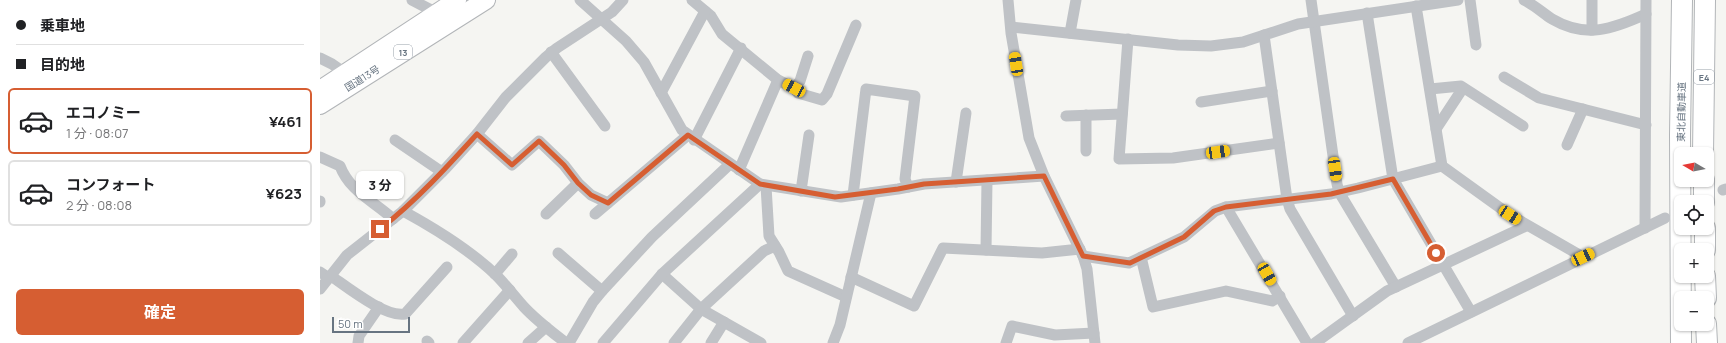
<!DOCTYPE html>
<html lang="ja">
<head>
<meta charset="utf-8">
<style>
  body { margin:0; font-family:Manrope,"Noto Sans JP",sans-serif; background:#f2f2f2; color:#202124; height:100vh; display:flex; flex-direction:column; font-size:15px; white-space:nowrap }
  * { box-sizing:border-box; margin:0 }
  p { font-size:13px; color:#757577 }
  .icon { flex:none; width:22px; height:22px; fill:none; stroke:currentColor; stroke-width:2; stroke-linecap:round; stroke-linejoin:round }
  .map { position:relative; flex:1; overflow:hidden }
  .sheet { display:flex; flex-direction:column; background:#fff; width:320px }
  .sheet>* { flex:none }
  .guide { display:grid; align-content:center; height:88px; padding:0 16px; background:#fff }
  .needle { width:26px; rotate:280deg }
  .tools { position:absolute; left:1354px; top:147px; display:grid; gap:8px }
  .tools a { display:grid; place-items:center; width:40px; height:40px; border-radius:6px; background:#fff; box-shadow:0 1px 3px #0004; font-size:20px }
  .scale { position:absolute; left:12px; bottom:10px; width:78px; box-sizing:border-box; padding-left:4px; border:2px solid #677481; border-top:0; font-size:11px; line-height:14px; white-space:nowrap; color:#677481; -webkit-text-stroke:3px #fff; paint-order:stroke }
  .end { position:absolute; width:18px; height:18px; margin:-9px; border:5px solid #d65e32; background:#fff; box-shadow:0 0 0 2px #fff }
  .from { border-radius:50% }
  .bubble { position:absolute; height:28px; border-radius:6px; background:#fff; box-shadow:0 1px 3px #0004; font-size:13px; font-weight:700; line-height:28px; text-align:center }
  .car { position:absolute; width:12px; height:24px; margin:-12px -6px; border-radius:5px; box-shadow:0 0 3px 1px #0007; background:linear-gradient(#f5c518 24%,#345 0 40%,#f5c518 0 76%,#345 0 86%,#f5c518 0) }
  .guide b { display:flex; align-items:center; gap:14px; height:38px; font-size:15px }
  .guide b+b { border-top:1px solid #e0e0e0 }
  .guide i { width:10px; height:10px; background:#202124 }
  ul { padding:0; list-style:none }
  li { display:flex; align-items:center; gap:12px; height:66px; margin:0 8px 6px; padding:0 8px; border:2px solid #e0e0e0; border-radius:6px }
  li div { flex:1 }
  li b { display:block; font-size:15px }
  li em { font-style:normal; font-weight:700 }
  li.on { border-color:#d65e32 }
  li>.icon { width:36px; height:36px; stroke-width:1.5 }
  .button { display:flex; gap:8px; margin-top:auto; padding:8px 16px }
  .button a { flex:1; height:46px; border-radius:6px; background:#d65e32; color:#fff; font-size:16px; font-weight:700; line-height:46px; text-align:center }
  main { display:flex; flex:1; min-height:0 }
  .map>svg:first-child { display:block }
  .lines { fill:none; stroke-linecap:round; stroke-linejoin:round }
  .trunk-casing { stroke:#b2b5b8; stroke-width:20 }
  .motorway-casing { stroke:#b2b5b8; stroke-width:22 }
  .minor { stroke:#bfc2c6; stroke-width:11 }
  .trunk { stroke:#fff; stroke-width:18 }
  .motorway { stroke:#fff; stroke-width:20 }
  .route { stroke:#d65e32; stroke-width:5 }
  .labels { text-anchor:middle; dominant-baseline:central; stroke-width:4; stroke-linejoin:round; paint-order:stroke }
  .shield { fill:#fff; stroke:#959ea7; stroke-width:1 }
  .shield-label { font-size:9px; font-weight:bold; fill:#677481 }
  .street-label { font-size:10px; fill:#677481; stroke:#fff }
</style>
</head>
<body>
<main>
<section class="sheet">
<div class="guide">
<b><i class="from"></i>乗車地</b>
<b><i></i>目的地</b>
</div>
<ul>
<li class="on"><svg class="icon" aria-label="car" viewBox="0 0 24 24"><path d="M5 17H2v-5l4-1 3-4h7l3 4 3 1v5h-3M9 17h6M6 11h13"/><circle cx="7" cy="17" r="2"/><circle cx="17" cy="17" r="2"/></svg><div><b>エコノミー</b><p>1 分 · 08:07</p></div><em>¥461</em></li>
<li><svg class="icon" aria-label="car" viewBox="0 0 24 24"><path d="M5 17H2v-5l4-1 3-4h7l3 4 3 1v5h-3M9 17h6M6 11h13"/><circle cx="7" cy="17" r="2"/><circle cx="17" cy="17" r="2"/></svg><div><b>コンフォート</b><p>2 分 · 08:08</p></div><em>¥623</em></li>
</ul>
<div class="button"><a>確定</a></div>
</section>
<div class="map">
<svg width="1406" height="343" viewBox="0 0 1406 343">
  <rect width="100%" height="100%" fill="#f5f5f2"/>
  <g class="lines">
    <g class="trunk-casing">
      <g id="trunk">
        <polyline points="0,90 137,0"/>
        <polyline points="0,105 166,0"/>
      </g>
    </g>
    <g class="motorway-casing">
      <g id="motorway">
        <polyline points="1383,154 1385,0"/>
        <polyline points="1384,180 1384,202"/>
        <polyline points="1385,228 1385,250"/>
        <polyline points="1385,276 1386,298"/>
        <polyline points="1386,324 1387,343"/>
        <polyline points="1361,343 1360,135 1362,0"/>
      </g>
    </g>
    <g class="minor">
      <polyline points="92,0 117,13"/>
      <polyline points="260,0 306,41 324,62 362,130 440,184 521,197 578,189 604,184 724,176"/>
      <polyline points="372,0 391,16 402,34 458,80 474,88 478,93 502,100 507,94 536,25"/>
      <polyline points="688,0 691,33 709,138 724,176 763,256 767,269 775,343"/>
      <polyline points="991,0 1017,184 1019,192 1076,287"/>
      <polyline points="1150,0 1156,45"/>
      <path d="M1204 0C1214 5 1223 13 1232 19 1266 39 1293 29 1326 14"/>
      <polyline points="1096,6 1122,166 1190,215 1263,257"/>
      <polyline points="1047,13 1073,179 1151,312"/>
      <polyline points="691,27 858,45 891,46 923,42 978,24 1138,0"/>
      <polyline points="1272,30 1272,0"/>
      <polyline points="750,33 756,0"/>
      <polyline points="944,35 967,199 970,209 1033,316"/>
      <polyline points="808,39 799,159 853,158 959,143"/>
      <polyline points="231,52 285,126"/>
      <polyline points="0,58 12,64 25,73"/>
      <polyline points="1184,77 1219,98 1326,125"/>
      <polyline points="474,88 480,81 488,56"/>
      <polyline points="1110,89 1141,86 1203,126"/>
      <polyline points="341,93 385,11"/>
      <polyline points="881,102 952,91"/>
      <polyline points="766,115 766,151"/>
      <polyline points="746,116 802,114"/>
      <polyline points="1116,129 1143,88"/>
      <polyline points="157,134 192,165 219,141 244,165 258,183 271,195 288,203"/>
      <polyline points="75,140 122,172"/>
      <polyline points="374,140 421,48"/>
      <polyline points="1247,145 1263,109"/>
      <path d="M0 157 20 166C30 192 54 201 73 219"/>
      <polyline points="419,170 458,80"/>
      <polyline points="636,182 646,113"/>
      <polyline points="446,186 449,236 459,252 468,271 526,297"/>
      <polyline points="1403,190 1406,189"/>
      <polyline points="481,191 489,135"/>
      <polyline points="533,195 546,89 595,96 585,179 588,187"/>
      <polyline points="0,202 0,201"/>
      <polyline points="906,207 987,343"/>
      <path d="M83 211C116 229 149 249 176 275 186 285 195 297 204 307 217 321 232 332 246 343"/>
      <polyline points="226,214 258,183"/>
      <polyline points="275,214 368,135"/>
      <polyline points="1325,228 1326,0"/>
      <polyline points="666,250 667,180"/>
      <polyline points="238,253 282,291"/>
      <polyline points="763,256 809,263 864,237 895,211 906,207 1011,194 1038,188 1122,166"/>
      <polyline points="821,257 833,307 906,291 952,301 960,296"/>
      <polyline points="0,272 9,278"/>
      <polyline points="175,274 192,254"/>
      <polyline points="342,274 381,309 441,343"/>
      <path d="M11 276C27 287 66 318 85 314L127 267"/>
      <polyline points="531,277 594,306 623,248 722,253 760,249"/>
      <polyline points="0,289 27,255 83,211 126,168 157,134 186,97 226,57 237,48 292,12 303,0"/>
      <polyline points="107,341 109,343"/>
      <polyline points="38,343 39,336 59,307"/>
      <polyline points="143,343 190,290"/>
      <polyline points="208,343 226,327"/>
      <polyline points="249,343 273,302 282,291 332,237 410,164"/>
      <polyline points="283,343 342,274 440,184"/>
      <polyline points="354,343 381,309 444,251 455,246"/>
      <polyline points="391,343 404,322"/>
      <polyline points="513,343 520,325 551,193"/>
      <polyline points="686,343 692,326 735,335 774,333"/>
      <polyline points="995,343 1067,291 1206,226"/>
      <polyline points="1088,343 1345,218"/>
    </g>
    <use href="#trunk" class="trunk"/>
    <use href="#motorway" class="motorway"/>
  </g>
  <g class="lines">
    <path class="route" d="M60 229C96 201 127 167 157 134L192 165 219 141 244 165 258 183 271 195 288 203 368 135 440 184 515 197 578 189 604 184 724 176 763 256 810 263 864 237 894 211 906 207 1011 194 1073 179 1116 253"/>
  </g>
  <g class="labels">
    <g class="shield">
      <rect x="74" y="45" width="18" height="14" rx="3"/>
      <rect x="1374" y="70" width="20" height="14" rx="3"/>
    </g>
    <g class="shield-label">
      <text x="83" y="52">13</text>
      <text x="1384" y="77">E4</text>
    </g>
    <g class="street-label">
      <text transform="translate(42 78) rotate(-32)">国道13号</text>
      <text transform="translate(1361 112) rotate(-89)">東北自動車道</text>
    </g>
  </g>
</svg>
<div class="tools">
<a><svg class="needle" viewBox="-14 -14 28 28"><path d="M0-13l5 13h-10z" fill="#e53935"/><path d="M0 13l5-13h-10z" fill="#757577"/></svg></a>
<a><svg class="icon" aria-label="locate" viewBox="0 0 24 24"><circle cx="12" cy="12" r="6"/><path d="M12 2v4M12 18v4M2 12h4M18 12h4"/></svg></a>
<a>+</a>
<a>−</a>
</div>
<div class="scale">50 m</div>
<i class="end from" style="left:1116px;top:253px"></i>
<i class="end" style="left:60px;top:229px"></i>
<div class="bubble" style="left:36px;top:171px;width:48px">3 分</div>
<i class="car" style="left:696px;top:64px;rotate:351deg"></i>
<i class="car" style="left:474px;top:88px;rotate:298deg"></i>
<i class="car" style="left:898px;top:152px;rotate:82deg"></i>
<i class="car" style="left:1015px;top:169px;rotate:172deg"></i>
<i class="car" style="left:1190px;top:215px;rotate:123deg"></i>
<i class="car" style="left:1263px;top:257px;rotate:65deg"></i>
<i class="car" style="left:947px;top:274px;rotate:150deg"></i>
</div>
</main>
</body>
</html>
